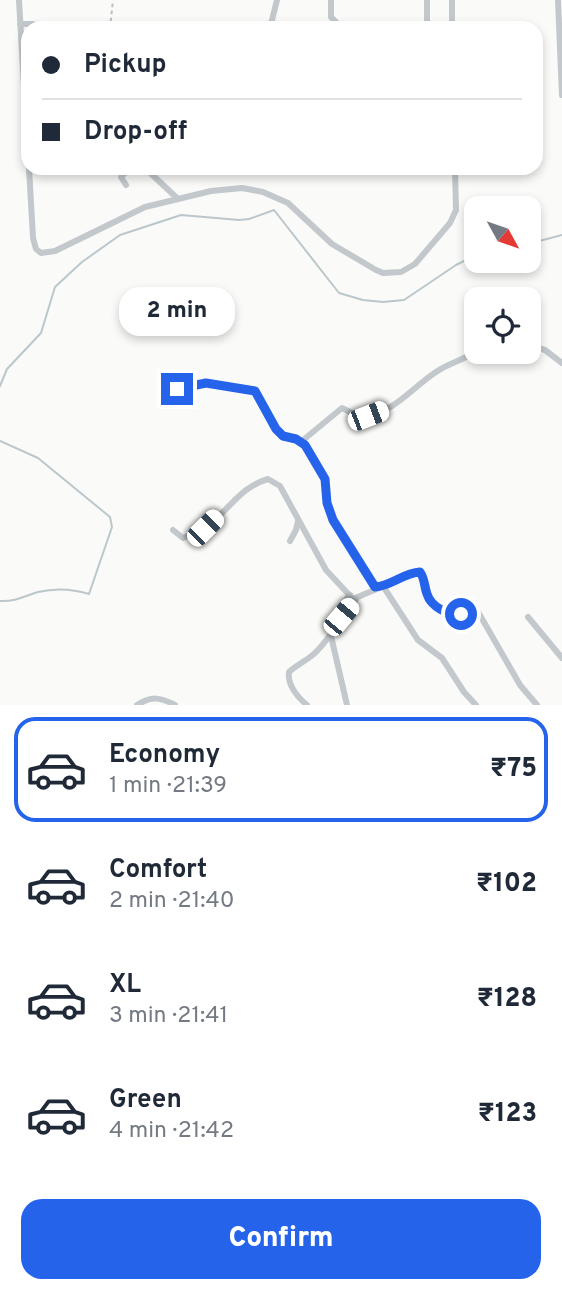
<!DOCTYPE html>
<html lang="en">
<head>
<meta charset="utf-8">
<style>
  body { margin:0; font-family:Overpass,sans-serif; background:#f2f2f3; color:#1f2937; height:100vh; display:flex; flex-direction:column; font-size:26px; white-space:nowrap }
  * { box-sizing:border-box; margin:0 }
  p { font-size:23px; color:#747a83 }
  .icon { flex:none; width:38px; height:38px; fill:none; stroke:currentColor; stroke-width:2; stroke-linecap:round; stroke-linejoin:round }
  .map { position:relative; height:705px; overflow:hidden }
  .side { display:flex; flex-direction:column; background:#fff; flex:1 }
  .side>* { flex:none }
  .banner { position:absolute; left:21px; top:21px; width:522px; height:154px; border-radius:21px; box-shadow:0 4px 10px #0003; display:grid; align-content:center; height:154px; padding:0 21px; background:#fff }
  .needle { width:46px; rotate:130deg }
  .controls { position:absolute; left:464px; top:196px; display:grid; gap:14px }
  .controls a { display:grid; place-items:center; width:77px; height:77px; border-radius:14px; background:#fff; box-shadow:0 4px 10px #0003; font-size:35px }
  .end { position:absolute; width:32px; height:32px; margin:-16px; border:9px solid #2563eb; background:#fff; box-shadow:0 0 0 4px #fff }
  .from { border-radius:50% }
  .bubble { position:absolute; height:49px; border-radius:21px; background:#fff; box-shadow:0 4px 10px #0003; font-size:23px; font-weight:800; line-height:49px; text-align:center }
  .car { position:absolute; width:21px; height:42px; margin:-21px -10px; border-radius:9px; box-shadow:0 0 5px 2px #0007; background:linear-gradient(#fff 24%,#345 0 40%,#fff 0 76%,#345 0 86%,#fff 0) }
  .banner b { display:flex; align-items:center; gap:24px; height:66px; font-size:26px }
  .banner b+b { border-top:2px solid #e0e1e3 }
  .banner i { width:18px; height:18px; background:#1f2937 }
  ul { padding:12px 0 0; list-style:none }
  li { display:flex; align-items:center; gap:21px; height:105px; margin:0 14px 10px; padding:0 7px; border:4px solid transparent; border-radius:21px }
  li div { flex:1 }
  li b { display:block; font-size:26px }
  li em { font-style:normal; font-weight:800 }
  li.on { border-color:#2563eb }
  li>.icon { width:63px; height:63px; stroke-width:1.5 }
  .button { display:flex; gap:14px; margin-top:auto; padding:14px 21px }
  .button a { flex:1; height:80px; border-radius:21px; background:#2563eb; color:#fff; font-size:28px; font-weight:800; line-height:80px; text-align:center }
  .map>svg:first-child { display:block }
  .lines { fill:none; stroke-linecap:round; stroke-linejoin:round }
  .stream { stroke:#bbc7cb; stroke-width:2 }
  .path { stroke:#bbbfc2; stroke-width:2; stroke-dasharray:3.5 3.5; stroke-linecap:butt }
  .minor { stroke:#c3c8cc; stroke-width:6 }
  .route { stroke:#2563eb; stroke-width:9 }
</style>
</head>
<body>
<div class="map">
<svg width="562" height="705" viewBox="0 0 562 705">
  <rect width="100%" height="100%" fill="#fafaf8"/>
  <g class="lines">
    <g class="stream">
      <polyline points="528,244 562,235"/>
      <polyline points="0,386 7,369 41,333 55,287 82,262 120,235 181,215 239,220 249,219 274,210 339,293 363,300 383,302 404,300 456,265 476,255"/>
      <path d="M0 441 38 458 110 517 112 527 89 594C73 589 55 588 38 592 25 596 14 602 0 601"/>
    </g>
    <polyline class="path" points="110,28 113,0"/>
    <g class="minor">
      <polyline points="19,0 28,157"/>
      <polyline points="331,0 331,17 342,28"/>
      <polyline points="427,0 427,28"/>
      <polyline points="452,0 452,28"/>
      <polyline points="558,0 562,95"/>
      <polyline points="20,24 33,24"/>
      <polyline points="270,28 277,0"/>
      <polyline points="29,168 33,238 36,249 41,253 55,251 145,207 211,191 242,188 263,192 288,203 332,244 376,270 383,273 401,272 415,264 450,223 456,210 455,168"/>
      <polyline points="83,168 86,168"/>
      <polyline points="145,168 178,199"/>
      <polyline points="126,185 121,177 130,168"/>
      <polyline points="528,345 545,350 562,363"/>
      <path d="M177 389 206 383 255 391 276 429 283 436 297 439 305 445 325 479 327 503 333 520 375 587C391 586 403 573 420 572 434 590 419 605 454 615L473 609 477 610 520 685 537 705"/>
      <path d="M302 441 342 408 360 417C394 414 410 389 436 372 449 363 464 360 476 351"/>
      <path d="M173 530 183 538C189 535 197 533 203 529 227 514 239 487 268 479L280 486 326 570 353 599 379 588"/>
      <polyline points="290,541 296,530 298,521"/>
      <polyline points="383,586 418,640 442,658 464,692 476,705"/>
      <polyline points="335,613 350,595"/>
      <polyline points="528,617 562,658"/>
      <polyline points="331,636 347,705"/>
      <path d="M137 705C151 696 160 697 175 705"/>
      <path d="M307 705C297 697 287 684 289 672 298 664 308 660 316 652 332 636 342 616 356 599"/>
    </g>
  </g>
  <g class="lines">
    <path class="route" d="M177 389 206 383 255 391 276 429 283 436 296 439 305 445 325 479 327 503 333 520 375 587C391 586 403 573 420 572 425 579 424 586 427 594 431 607 449 616 461 614"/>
  </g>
</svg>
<div class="controls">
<a><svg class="needle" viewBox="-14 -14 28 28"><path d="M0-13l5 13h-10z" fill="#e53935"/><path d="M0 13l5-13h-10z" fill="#747a83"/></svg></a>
<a><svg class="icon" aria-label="locate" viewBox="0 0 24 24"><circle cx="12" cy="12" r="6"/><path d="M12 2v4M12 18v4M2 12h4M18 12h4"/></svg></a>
</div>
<i class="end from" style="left:461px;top:614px"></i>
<i class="end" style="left:177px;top:389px"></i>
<div class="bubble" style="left:119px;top:287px;width:116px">2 min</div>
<i class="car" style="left:368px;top:416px;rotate:69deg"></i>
<i class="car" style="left:205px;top:528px;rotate:45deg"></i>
<i class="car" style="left:341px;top:617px;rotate:40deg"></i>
<div class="banner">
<b><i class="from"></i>Pickup</b>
<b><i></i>Drop-off</b>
</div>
</div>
<section class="side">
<ul>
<li class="on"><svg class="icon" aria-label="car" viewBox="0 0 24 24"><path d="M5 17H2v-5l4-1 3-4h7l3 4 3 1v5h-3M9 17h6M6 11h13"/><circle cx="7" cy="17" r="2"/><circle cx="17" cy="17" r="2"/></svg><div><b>Economy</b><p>1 min · 21:39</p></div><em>₹75</em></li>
<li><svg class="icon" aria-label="car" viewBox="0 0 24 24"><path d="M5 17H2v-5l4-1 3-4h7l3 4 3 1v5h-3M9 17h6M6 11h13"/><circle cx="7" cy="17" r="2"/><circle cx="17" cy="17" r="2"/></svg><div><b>Comfort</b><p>2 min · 21:40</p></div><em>₹102</em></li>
<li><svg class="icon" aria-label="car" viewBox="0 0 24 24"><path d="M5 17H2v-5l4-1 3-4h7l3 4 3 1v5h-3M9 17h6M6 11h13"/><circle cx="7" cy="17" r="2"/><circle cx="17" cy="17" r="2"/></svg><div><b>XL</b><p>3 min · 21:41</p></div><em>₹128</em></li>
<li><svg class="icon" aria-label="car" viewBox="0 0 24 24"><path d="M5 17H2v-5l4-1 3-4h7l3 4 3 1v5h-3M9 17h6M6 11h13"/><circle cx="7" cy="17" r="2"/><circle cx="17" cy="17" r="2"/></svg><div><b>Green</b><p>4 min · 21:42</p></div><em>₹123</em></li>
</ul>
<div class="button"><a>Confirm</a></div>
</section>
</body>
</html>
